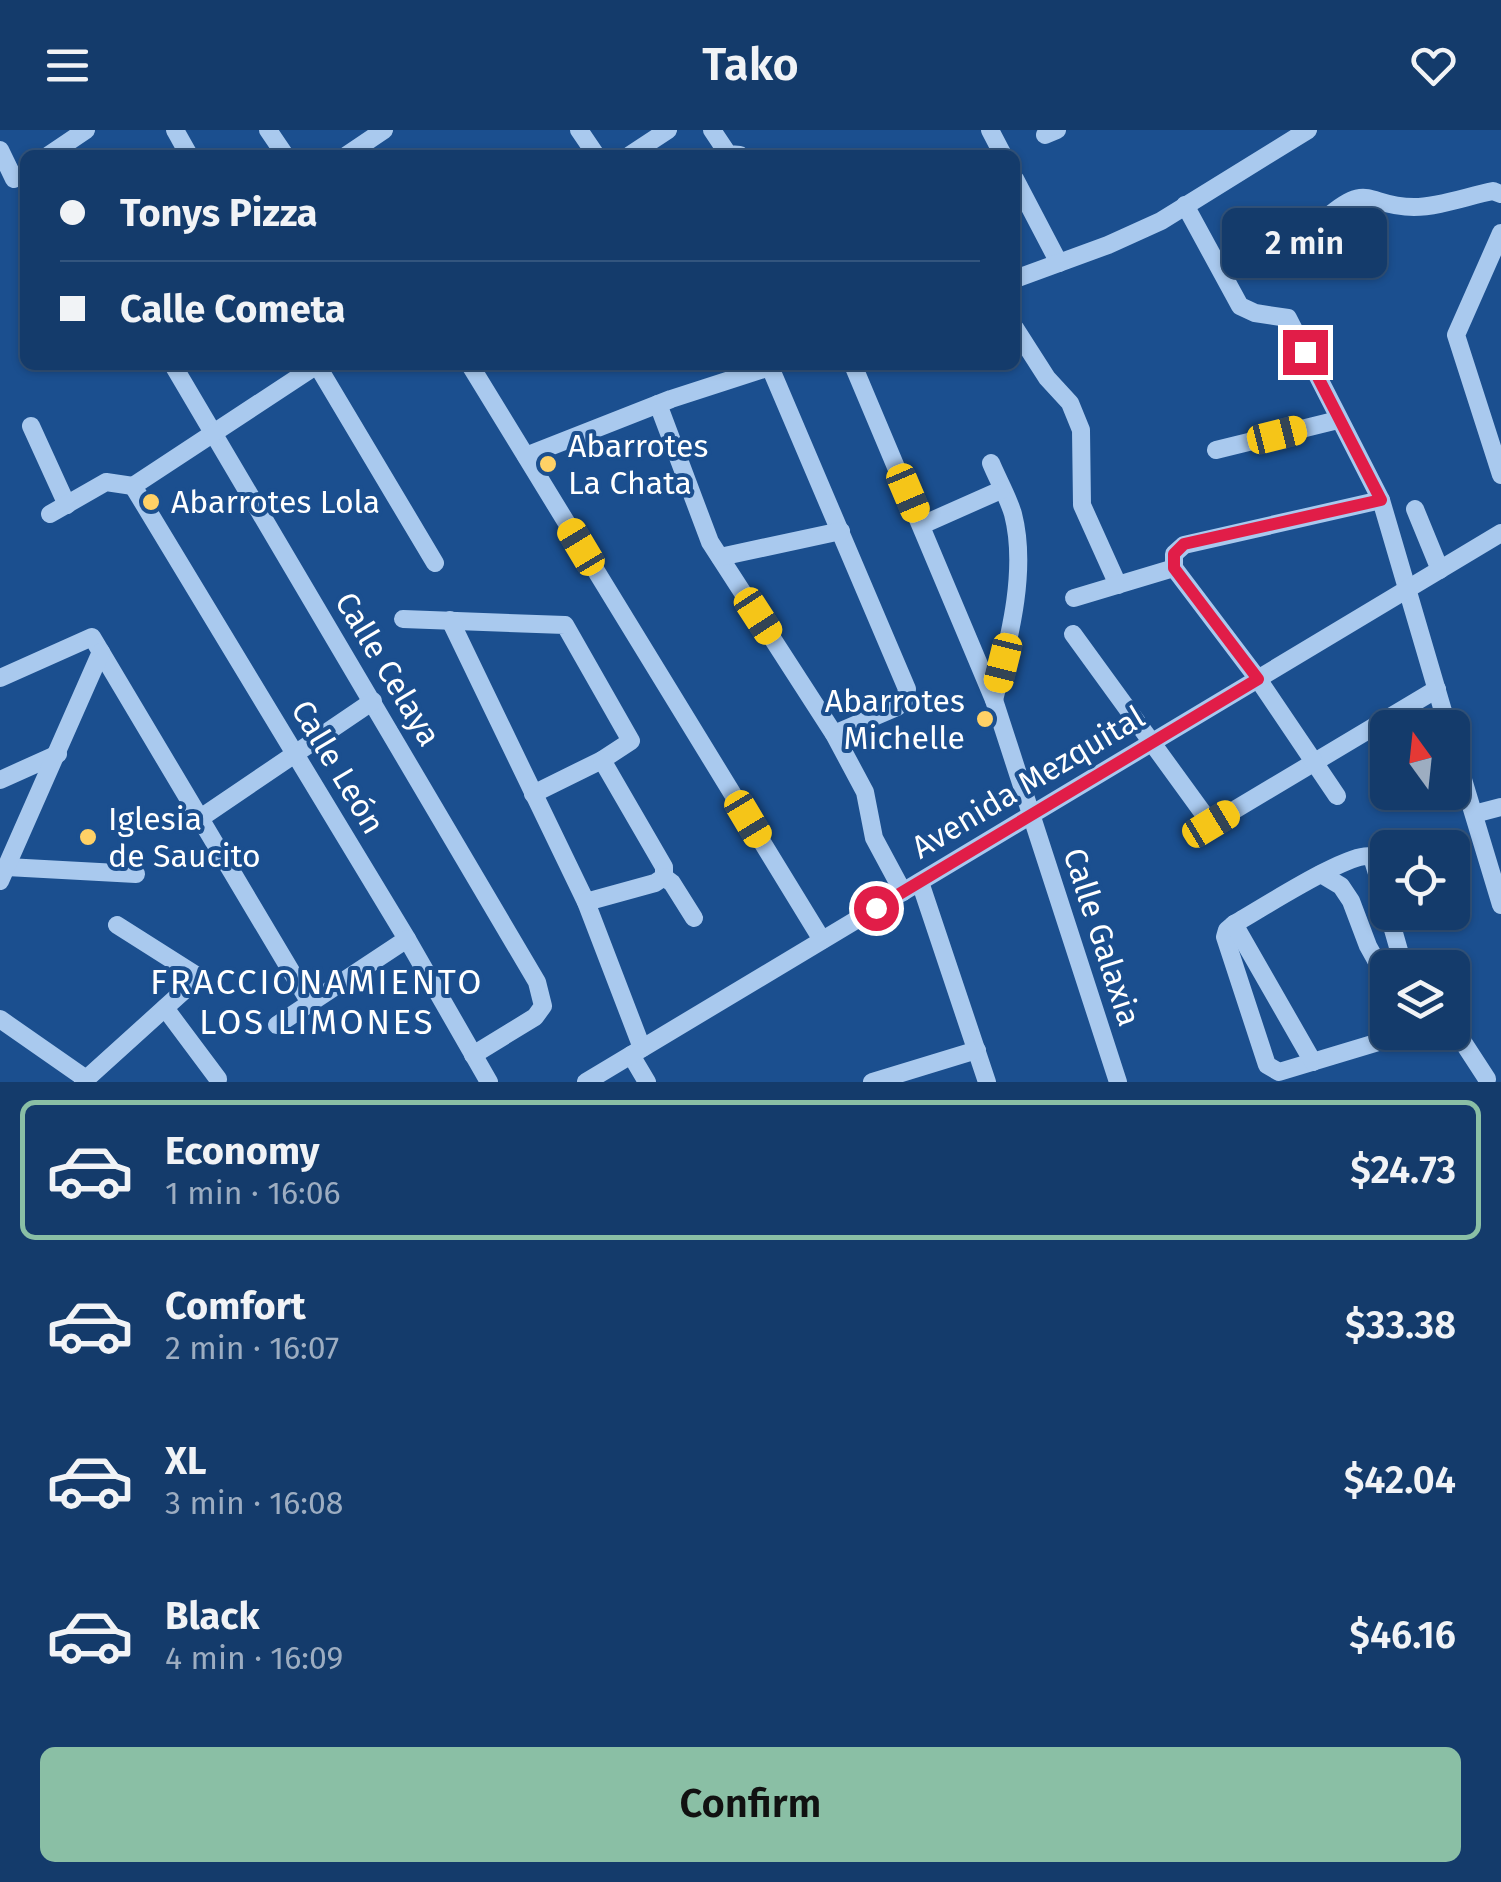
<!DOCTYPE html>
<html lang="en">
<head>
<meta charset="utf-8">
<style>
  body { margin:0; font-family:"Fira Sans",sans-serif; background:#214673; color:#f1f3f6; height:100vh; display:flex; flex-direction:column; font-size:38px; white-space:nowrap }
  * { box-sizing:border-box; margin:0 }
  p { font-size:32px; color:#9dadc1 }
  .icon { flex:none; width:55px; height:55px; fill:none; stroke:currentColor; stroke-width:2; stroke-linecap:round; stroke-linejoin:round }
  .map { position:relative; height:952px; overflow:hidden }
  .panel { display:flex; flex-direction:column; background:#143b6b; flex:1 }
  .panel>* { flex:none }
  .banner { position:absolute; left:20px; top:20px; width:1000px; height:220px; border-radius:15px; box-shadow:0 2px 8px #0004,0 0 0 2px #33557e; display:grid; align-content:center; height:220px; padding:0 40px; background:#143b6b }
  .needle { width:65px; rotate:345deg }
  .tools { position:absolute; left:1370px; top:580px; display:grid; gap:20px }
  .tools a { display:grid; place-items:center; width:100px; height:100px; border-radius:15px; background:#143b6b; box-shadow:0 2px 8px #0004,0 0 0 2px #33557e; font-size:50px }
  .end { position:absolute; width:45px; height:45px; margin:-22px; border:12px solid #e11d48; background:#fff; box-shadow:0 0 0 5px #fff }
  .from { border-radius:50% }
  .bubble { position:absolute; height:70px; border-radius:15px; background:#143b6b; box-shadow:0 2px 8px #0004,0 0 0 2px #33557e; font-size:32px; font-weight:600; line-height:70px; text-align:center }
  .car { position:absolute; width:30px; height:60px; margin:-30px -15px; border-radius:12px; box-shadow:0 0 8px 2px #0007; background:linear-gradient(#f5c518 24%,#345 0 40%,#f5c518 0 76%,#345 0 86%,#f5c518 0) }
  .banner b { display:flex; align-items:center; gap:35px; height:95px; font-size:38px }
  .banner b+b { border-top:2px solid #33557e }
  .banner i { width:25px; height:25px; background:#f1f3f6 }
  ul { padding:18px 0 0; list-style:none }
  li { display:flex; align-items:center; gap:30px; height:140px; margin:0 20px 15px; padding:0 20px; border:5px solid transparent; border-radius:15px }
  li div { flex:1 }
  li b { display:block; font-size:38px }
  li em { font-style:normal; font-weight:600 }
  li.selected { border-color:#8abfa5 }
  li>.icon { width:90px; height:90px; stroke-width:1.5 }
  .button { display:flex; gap:20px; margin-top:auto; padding:20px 40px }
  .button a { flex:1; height:115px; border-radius:15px; background:#8abfa5; color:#111; font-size:40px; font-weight:600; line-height:115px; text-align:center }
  header { display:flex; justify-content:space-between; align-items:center; height:130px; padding:0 40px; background:#143b6b; font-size:45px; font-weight:600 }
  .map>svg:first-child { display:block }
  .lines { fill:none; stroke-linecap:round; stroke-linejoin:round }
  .minor { stroke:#a9c9ee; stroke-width:18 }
  .route { stroke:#e11d48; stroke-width:12 }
  .poi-dot { fill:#ffd166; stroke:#1b4f8f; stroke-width:4 }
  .labels { text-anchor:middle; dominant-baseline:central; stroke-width:8; stroke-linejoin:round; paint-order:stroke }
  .poi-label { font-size:32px; fill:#fff; stroke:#1b4f8f; text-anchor:start }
  .street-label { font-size:32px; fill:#fff; stroke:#1b4f8f }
  .neighbourhood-label { font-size:35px; letter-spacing:2.5px; fill:#fff; stroke:#1b4f8f }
</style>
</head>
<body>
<header><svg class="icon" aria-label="menu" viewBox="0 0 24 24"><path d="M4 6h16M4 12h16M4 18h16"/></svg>Tako<svg class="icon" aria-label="heart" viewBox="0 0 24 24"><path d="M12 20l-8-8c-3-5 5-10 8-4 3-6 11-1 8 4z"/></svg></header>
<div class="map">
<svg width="1501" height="952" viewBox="0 0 1501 952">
  <rect width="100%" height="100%" fill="#1b4f8f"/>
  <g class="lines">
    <g class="minor">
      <polyline points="175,0 189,25"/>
      <polyline points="268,0 285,25"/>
      <polyline points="579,0 596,25"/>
      <polyline points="712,0 728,24 740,25"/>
      <polyline points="990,0 1003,25"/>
      <polyline points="1045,5 1057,0"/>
      <polyline points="0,20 14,49"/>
      <polyline points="49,25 86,0"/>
      <polyline points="347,25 384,0"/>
      <polyline points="630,25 668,0"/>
      <polyline points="1015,49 1059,133"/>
      <polyline points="1185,75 1240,176 1255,183 1288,188 1381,370 1448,598"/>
      <path d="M1326 88C1370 50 1366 77 1414 77 1439 77 1468 66 1493 61L1501 64"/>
      <polyline points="1501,103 1456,205 1501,345"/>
      <polyline points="1015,149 1108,115 1161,91 1308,0"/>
      <polyline points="1015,198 1047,248 1070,273 1081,300 1082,375 1118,455"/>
      <polyline points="173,235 537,852 543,876 535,887 473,925"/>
      <polyline points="317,235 435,433"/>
      <polyline points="470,235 822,810"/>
      <polyline points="853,235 994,570 1118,952"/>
      <polyline points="770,237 907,559 905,570 897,577 834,604"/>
      <polyline points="658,274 710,412 834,604 865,662 874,708 903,762"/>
      <polyline points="31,296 67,375"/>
      <polyline points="1216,320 1338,290"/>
      <polyline points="526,326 671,269 776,235"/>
      <path d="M991 333C998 350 1008 367 1013 384 1028 442 1008 513 994 570"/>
      <polyline points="133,356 407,809 489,952"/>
      <polyline points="133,356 317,235"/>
      <polyline points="1415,379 1440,440"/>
      <polyline points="50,384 106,352 133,356"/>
      <polyline points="922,395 1001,360"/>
      <polyline points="720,427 841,401"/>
      <polyline points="1074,468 1174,438"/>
      <polyline points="403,489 565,495 631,611 602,630 533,664"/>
      <polyline points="450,490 586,772 642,918"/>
      <polyline points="1073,504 1211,694 1437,559"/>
      <polyline points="0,548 92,507 310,873"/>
      <polyline points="1452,613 1501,775"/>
      <polyline points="602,630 664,737 664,747"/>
      <polyline points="0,650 58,624"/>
      <polyline points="1337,666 1258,549 1174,438 1174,424 1184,415 1381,370"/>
      <polyline points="1474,684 1501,677"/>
      <polyline points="202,687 373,571"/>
      <polyline points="0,739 7,737 136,744"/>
      <polyline points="1321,744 1341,756 1351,771 1368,816 1388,852"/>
      <polyline points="664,747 672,753 694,788"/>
      <polyline points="0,751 101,522"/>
      <polyline points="920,752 987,952"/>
      <polyline points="586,772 655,753 664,747"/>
      <path d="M1388 779 1372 727C1352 719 1258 781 1234 794L1227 800 1225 807 1267 935 1279 942 1412 902"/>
      <polyline points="1388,782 1404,838"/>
      <polyline points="1234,794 1313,932"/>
      <polyline points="165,878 218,949"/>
      <polyline points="0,889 86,949"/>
      <polyline points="277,895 407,809"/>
      <polyline points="1452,902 1461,909 1487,949"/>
      <polyline points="631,925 647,952"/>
      <polyline points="83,952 199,847 117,795"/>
      <polyline points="586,952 1501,403"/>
      <polyline points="872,952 977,920"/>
    </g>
  </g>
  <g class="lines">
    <polyline class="route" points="876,778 1258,549 1174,438 1174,424 1184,414 1381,370 1305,222"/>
  </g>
  <g class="poi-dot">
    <circle cx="548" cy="334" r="10"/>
    <circle cx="151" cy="372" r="10"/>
    <circle cx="985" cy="589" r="10"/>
    <circle cx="88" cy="707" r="10"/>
  </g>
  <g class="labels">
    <g class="poi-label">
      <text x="568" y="316">Abarrotes<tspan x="568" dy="37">La Chata</tspan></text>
      <text x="171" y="372">Abarrotes Lola</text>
      <text x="965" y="571" text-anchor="end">Abarrotes<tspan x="965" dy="37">Michelle</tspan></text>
      <text x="108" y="689">Iglesia<tspan x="108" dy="37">de Saucito</tspan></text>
    </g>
    <g class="street-label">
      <text transform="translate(388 539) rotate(59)">Calle Celaya</text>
      <text transform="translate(338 637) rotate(59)">Calle León</text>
      <text transform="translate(1028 652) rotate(-31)">Avenida Mezquital</text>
      <text transform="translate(1102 807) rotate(72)">Calle Galaxia</text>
    </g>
    <g class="neighbourhood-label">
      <text x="317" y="852">FRACCIONAMIENTO<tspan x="317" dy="40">LOS LIMONES</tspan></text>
    </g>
  </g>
</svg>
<div class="tools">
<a><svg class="needle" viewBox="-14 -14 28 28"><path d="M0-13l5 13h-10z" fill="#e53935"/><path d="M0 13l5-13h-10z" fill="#9dadc1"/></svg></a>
<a><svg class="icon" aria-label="locate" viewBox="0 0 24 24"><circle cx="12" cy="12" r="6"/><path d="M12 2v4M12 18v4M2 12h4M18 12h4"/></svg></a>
<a><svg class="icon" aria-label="layers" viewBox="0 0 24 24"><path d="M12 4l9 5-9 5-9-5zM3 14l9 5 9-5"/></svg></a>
</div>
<i class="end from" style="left:876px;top:778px"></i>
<i class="end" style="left:1305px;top:222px"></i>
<div class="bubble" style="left:1222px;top:78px;width:165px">2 min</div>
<i class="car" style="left:1277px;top:305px;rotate:76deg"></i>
<i class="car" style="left:908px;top:363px;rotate:157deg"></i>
<i class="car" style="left:581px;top:417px;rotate:329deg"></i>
<i class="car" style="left:758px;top:486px;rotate:147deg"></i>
<i class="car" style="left:1003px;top:533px;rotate:194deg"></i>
<i class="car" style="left:748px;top:689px;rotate:149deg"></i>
<i class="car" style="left:1211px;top:694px;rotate:59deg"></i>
<div class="banner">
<b><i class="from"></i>Tonys Pizza</b>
<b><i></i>Calle Cometa</b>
</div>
</div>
<section class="panel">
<ul>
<li class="selected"><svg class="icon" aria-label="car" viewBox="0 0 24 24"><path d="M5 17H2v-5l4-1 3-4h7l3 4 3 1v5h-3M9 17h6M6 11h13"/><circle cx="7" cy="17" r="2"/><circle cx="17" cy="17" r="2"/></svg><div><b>Economy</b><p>1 min · 16:06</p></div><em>$24.73</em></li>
<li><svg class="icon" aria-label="car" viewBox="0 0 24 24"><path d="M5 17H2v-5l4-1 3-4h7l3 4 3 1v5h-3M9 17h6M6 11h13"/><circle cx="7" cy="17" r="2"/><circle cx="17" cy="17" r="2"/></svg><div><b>Comfort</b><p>2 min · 16:07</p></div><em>$33.38</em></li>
<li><svg class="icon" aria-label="car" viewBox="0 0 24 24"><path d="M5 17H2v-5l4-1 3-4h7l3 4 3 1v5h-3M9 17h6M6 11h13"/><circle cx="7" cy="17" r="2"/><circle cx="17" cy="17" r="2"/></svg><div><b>XL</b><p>3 min · 16:08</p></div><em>$42.04</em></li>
<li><svg class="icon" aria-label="car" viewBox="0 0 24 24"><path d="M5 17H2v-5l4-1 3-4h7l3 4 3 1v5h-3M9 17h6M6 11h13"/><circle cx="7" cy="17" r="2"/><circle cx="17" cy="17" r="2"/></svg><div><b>Black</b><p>4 min · 16:09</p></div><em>$46.16</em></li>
</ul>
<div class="button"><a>Confirm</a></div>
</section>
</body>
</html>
